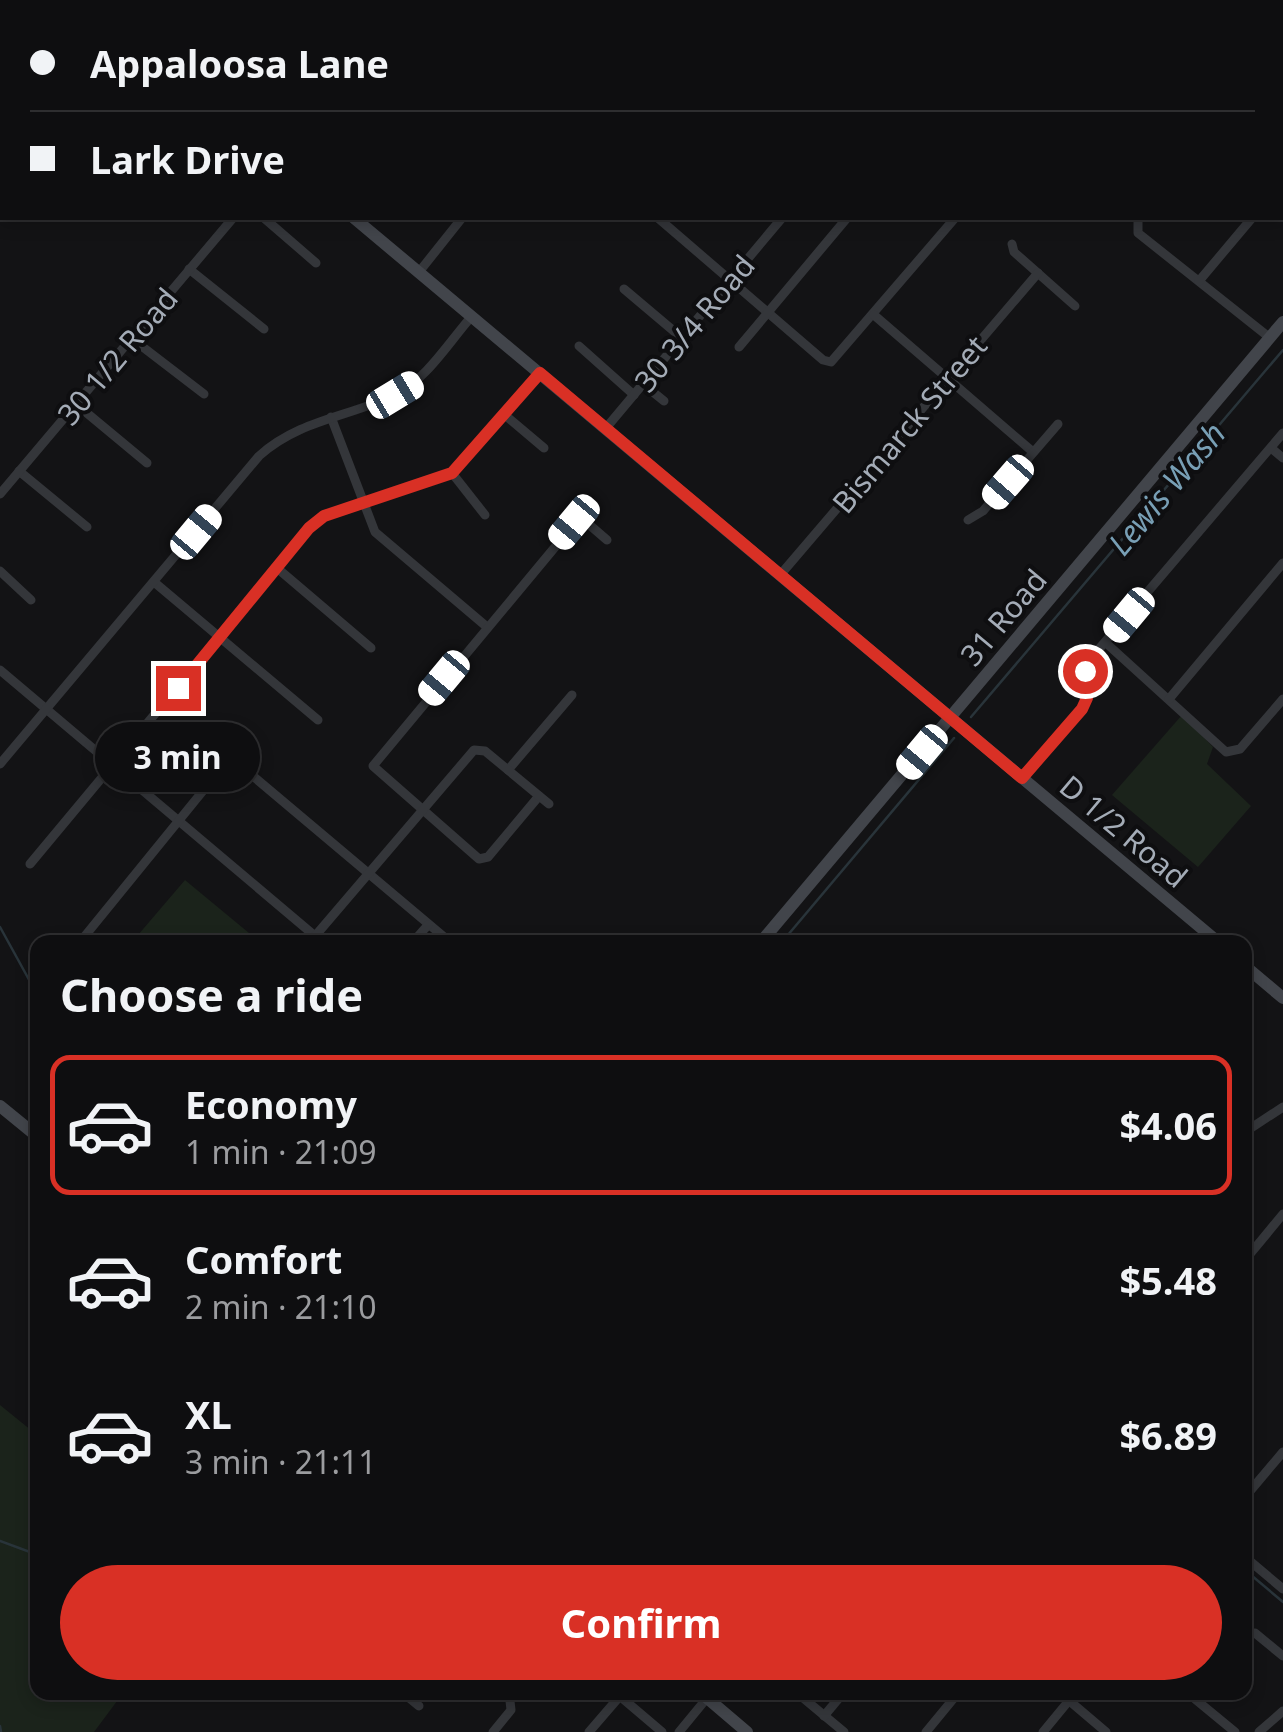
<!DOCTYPE html>
<html lang="en">
<head>
<meta charset="utf-8">
<style>
  body { margin:0; font-family:"Noto Sans",sans-serif; background:#1c1c1e; color:#f1f3f6; height:100vh; display:flex; flex-direction:column; font-size:38px; white-space:nowrap }
  * { box-sizing:border-box; margin:0 }
  p { font-size:32px; color:#9b9c9f }
  .icon { flex:none; width:55px; height:55px; fill:none; stroke:currentColor; stroke-width:2; stroke-linecap:round; stroke-linejoin:round }
  .map { position:relative; flex:1; overflow:hidden }
  .sheet { position:absolute; left:30px; top:935px; width:1222px; height:765px; display:flex; flex-direction:column; background:#0e0e10; border-radius:20px; box-shadow:0 5px 15px #0003,0 0 0 2px #2e2e30 }
  .sheet>* { flex:none }
  .banner { position:absolute; left:0px; top:0px; width:1285px; height:220px; box-shadow:0 5px 15px #0003,0 0 0 2px #2e2e30; display:grid; align-content:center; height:220px; padding:0 30px; background:#0e0e10 }
  .end { position:absolute; width:45px; height:45px; margin:-22px; border:12px solid #d93025; background:#fff; box-shadow:0 0 0 5px #fff }
  .from { border-radius:50% }
  .bubble { position:absolute; height:70px; border-radius:35px; background:#0e0e10; box-shadow:0 5px 15px #0003,0 0 0 2px #2e2e30; font-size:32px; font-weight:700; line-height:70px; text-align:center }
  .car { position:absolute; width:30px; height:60px; margin:-30px -15px; border-radius:12px; box-shadow:0 0 8px 2px #0007; background:linear-gradient(#fff 24%,#345 0 40%,#fff 0 76%,#345 0 86%,#fff 0) }
  .banner b { display:flex; align-items:center; gap:35px; height:95px; font-size:38px }
  .banner b+b { border-top:2px solid #2e2e30 }
  .banner i { width:25px; height:25px; background:#f1f3f6 }
  ul { padding:0; list-style:none }
  li { display:flex; align-items:center; gap:30px; height:140px; margin:0 20px 15px; padding:0 10px; border:5px solid transparent; border-radius:20px }
  li div { flex:1 }
  li b { display:block; font-size:38px }
  li em { font-style:normal; font-weight:700 }
  li.active { border-color:#d93025 }
  li>.icon { width:90px; height:90px; stroke-width:1.5 }
  h2 { padding:0 30px; font-size:45px; line-height:120px }
  .action { display:flex; gap:20px; margin-top:auto; padding:20px 30px }
  .action a { flex:1; height:115px; border-radius:60px; background:#d93025; color:#fff; font-size:40px; font-weight:700; line-height:115px; text-align:center }
  .map>svg:first-child { display:block }
  .green { fill:#1b231b }
  .lines { fill:none; stroke-linecap:round; stroke-linejoin:round }
  .stream { stroke:#29343a; stroke-width:2.5 }
  .street { stroke:#34363a; stroke-width:9 }
  .secondary { stroke:#42454b; stroke-width:12 }
  .route { stroke:#d93025; stroke-width:12 }
  .labels { text-anchor:middle; dominant-baseline:central; stroke-width:8; stroke-linejoin:round; paint-order:stroke }
  .street-label { font-size:30px; fill:#a4acb7; stroke:#0e0e10 }
  .water-label { font-size:32px; font-style:italic; fill:#789fb5; stroke:#0e0e10 }
</style>
</head>
<body>
<div class="map">
<svg width="1283" height="1732" viewBox="0 0 1283 1732">
  <rect width="100%" height="100%" fill="#131315"/>
  <g class="green">
    <polygon points="1182,715 1213,747 1207,764 1251,806 1198,867 1112,795"/>
    <polygon points="185,880 260,942 132,942"/>
    <polygon points="0,1405 37,1435 38,1692 123,1693 94,1732 0,1732"/>
  </g>
  <g class="lines">
    <g class="stream">
      <polyline points="971,717 1283,350"/>
      <polyline points="0,927 38,996"/>
      <polyline points="782,942 954,738"/>
      <polyline points="0,1541 38,1555"/>
      <polyline points="1245,1570 1283,1602"/>
      <polyline points="0,1726 1,1732"/>
    </g>
    <g class="street">
      <polyline points="603,0 606,2"/>
      <polyline points="734,0 737,2"/>
      <polyline points="872,0 875,2"/>
      <polyline points="1032,0 1035,2"/>
      <polyline points="1171,0 1172,2"/>
      <polyline points="304,2 306,0"/>
      <polyline points="422,2 424,0"/>
      <polyline points="655,2 657,0"/>
      <polyline points="762,2 765,0"/>
      <polyline points="1055,2 1057,0"/>
      <polyline points="1200,2 1204,0"/>
      <polyline points="1282,42 1283,41"/>
      <polyline points="1282,182 1283,181"/>
      <polyline points="264,218 316,263"/>
      <polyline points="658,218 823,360 831,362 955,218"/>
      <polyline points="1138,218 1138,233 1270,338"/>
      <polyline points="1012,244 1014,252 1075,306"/>
      <polyline points="189,269 264,329"/>
      <polyline points="419,272 462,218"/>
      <polyline points="1199,281 1252,218"/>
      <polyline points="624,289 682,338"/>
      <polyline points="874,315 1033,452"/>
      <polyline points="131,338 204,394"/>
      <polyline points="579,346 634,395"/>
      <polyline points="739,347 847,218"/>
      <polyline points="643,384 664,401"/>
      <polyline points="76,404 147,463"/>
      <polyline points="505,415 544,448"/>
      <polyline points="331,417 375,532 487,627"/>
      <polyline points="606,428 782,218"/>
      <polyline points="1271,448 1283,458"/>
      <polyline points="19,471 87,527"/>
      <polyline points="452,473 485,515"/>
      <polyline points="0,494 233,218"/>
      <polyline points="968,520 983,511 1058,424"/>
      <polyline points="277,568 371,648"/>
      <polyline points="0,571 31,600"/>
      <polyline points="781,574 1038,273"/>
      <polyline points="154,582 318,720"/>
      <polyline points="1106,643 1226,752 1240,749 1283,699"/>
      <polyline points="0,670 315,936"/>
      <polyline points="1169,699 1283,563"/>
      <path d="M0 764 259 456C299 420 348 417 395 395 426 380 449 342 472 316"/>
      <polyline points="508,770 572,695"/>
      <path d="M1023 778 1082 709C1091 691 1083 675 1093 656L1283 433"/>
      <polyline points="539,796 488,857 479,859 373,766 575,523 585,521 607,540"/>
      <polyline points="30,864 309,529 324,516 452,473 540,373"/>
      <polyline points="80,942 224,765 235,761 450,942"/>
      <polyline points="310,942 474,750 485,751 549,804"/>
      <polyline points="413,942 428,925"/>
      <polyline points="1245,1132 1283,1107"/>
      <polyline points="1245,1260 1283,1214"/>
      <polyline points="1245,1497 1283,1452"/>
      <polyline points="1245,1557 1283,1589"/>
      <polyline points="1255,1633 1283,1656"/>
      <polyline points="402,1692 419,1706"/>
      <polyline points="615,1692 662,1732"/>
      <polyline points="796,1692 844,1732"/>
      <polyline points="1059,1692 1106,1732"/>
      <polyline points="1195,1699 1235,1732"/>
      <polyline points="824,1716 844,1692"/>
      <polyline points="493,1732 511,1710 509,1692"/>
      <polyline points="589,1732 620,1696"/>
      <polyline points="679,1732 707,1698"/>
      <polyline points="926,1732 959,1692"/>
      <polyline points="1043,1732 1076,1692"/>
      <polyline points="1259,1732 1283,1711"/>
    </g>
    <g class="secondary">
      <polyline points="95,0 98,2"/>
      <polyline points="354,218 1218,942"/>
      <polyline points="761,942 1283,322"/>
      <polyline points="1245,966 1283,998"/>
      <polyline points="0,1106 38,1137"/>
      <polyline points="700,1692 747,1732"/>
    </g>
  </g>
  <g class="lines">
    <polyline class="route" points="178,688 309,528 324,516 452,473 540,373 1022,778 1082,709 1087,698 1085,671"/>
  </g>
  <g class="labels">
    <g class="street-label">
      <text transform="translate(694 323) rotate(-50)">30 3/4 Road</text>
      <text transform="translate(117 356) rotate(-50)">30 1/2 Road</text>
      <text transform="translate(909 424) rotate(-50)">Bismarck Street</text>
      <text transform="translate(1003 617) rotate(-50)">31 Road</text>
      <text transform="translate(1124 831) rotate(40)">D 1/2 Road</text>
    </g>
    <g class="water-label">
      <text transform="translate(1166 488) rotate(-50)">Lewis Wash</text>
    </g>
  </g>
</svg>
<i class="end from" style="left:1085px;top:671px"></i>
<i class="end" style="left:178px;top:688px"></i>
<div class="bubble" style="left:95px;top:722px;width:165px">3 min</div>
<i class="car" style="left:395px;top:395px;rotate:59deg"></i>
<i class="car" style="left:1008px;top:482px;rotate:221deg"></i>
<i class="car" style="left:574px;top:522px;rotate:220deg"></i>
<i class="car" style="left:196px;top:532px;rotate:40deg"></i>
<i class="car" style="left:1129px;top:615px;rotate:220deg"></i>
<i class="car" style="left:444px;top:678px;rotate:220deg"></i>
<i class="car" style="left:922px;top:752px;rotate:220deg"></i>
<div class="banner">
<b><i class="from"></i>Appaloosa Lane</b>
<b><i></i>Lark Drive</b>
</div>
<section class="sheet">
<h2>Choose a ride</h2>
<ul>
<li class="active"><svg class="icon" aria-label="car" viewBox="0 0 24 24"><path d="M5 17H2v-5l4-1 3-4h7l3 4 3 1v5h-3M9 17h6M6 11h13"/><circle cx="7" cy="17" r="2"/><circle cx="17" cy="17" r="2"/></svg><div><b>Economy</b><p>1 min · 21:09</p></div><em>$4.06</em></li>
<li><svg class="icon" aria-label="car" viewBox="0 0 24 24"><path d="M5 17H2v-5l4-1 3-4h7l3 4 3 1v5h-3M9 17h6M6 11h13"/><circle cx="7" cy="17" r="2"/><circle cx="17" cy="17" r="2"/></svg><div><b>Comfort</b><p>2 min · 21:10</p></div><em>$5.48</em></li>
<li><svg class="icon" aria-label="car" viewBox="0 0 24 24"><path d="M5 17H2v-5l4-1 3-4h7l3 4 3 1v5h-3M9 17h6M6 11h13"/><circle cx="7" cy="17" r="2"/><circle cx="17" cy="17" r="2"/></svg><div><b>XL</b><p>3 min · 21:11</p></div><em>$6.89</em></li>
</ul>
<div class="action"><a>Confirm</a></div>
</section>
</div>
</body>
</html>
